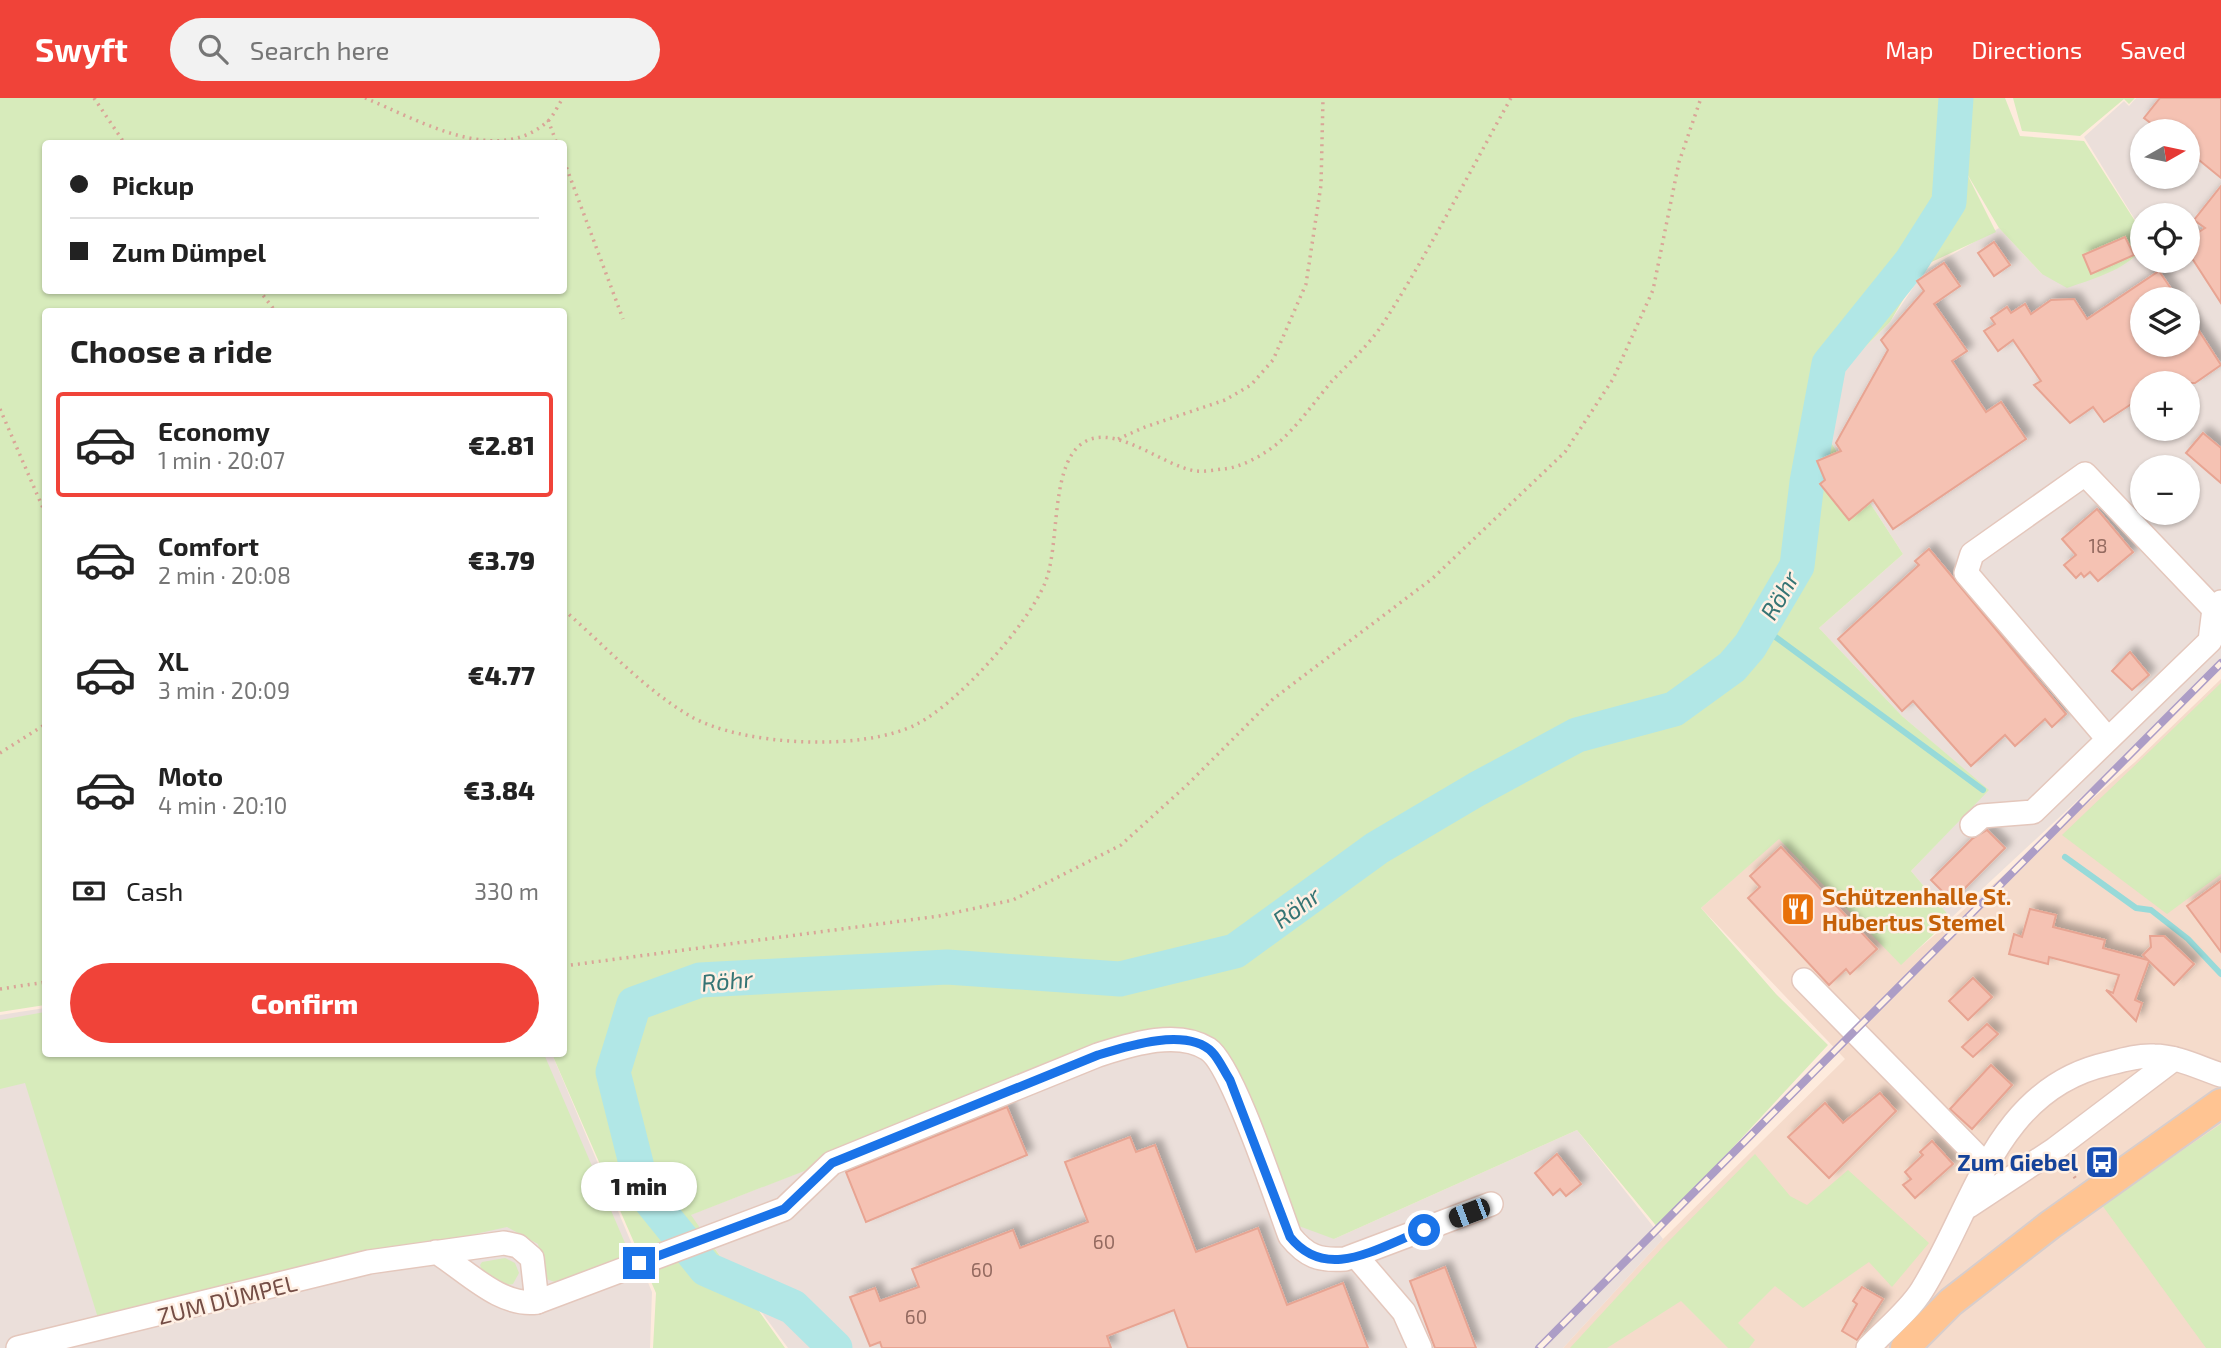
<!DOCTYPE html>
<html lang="en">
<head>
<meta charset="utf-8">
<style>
  body { margin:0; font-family:"Exo 2",sans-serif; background:#f2f2f2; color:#222; height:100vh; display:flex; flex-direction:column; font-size:26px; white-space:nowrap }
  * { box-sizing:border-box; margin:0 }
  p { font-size:23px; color:#767676 }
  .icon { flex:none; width:38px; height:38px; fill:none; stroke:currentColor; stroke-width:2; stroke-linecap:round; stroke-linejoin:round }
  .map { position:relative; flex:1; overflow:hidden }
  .sheet { position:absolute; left:42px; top:210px; width:525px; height:749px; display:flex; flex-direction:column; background:#fff; border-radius:7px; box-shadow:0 2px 5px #0004 }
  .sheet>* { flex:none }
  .hud { position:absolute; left:42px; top:42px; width:525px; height:154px; border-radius:7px; box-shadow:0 2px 5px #0004; display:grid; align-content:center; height:154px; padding:0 28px; background:#fff }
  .needle { width:46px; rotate:81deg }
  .fabs { position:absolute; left:2130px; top:21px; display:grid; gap:14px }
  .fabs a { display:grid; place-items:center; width:70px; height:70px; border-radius:50%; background:#fff; box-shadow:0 2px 5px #0004; font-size:35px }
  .end { position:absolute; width:32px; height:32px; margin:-16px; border:9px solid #1a73e8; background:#fff; box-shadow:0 0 0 4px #fff }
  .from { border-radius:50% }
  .bubble { position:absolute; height:49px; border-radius:24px; background:#fff; box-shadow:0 2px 5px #0004; font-size:23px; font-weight:800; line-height:49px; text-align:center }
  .car { position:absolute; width:21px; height:42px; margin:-21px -10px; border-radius:9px; box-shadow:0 0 5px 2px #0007; background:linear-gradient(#222 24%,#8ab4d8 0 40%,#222 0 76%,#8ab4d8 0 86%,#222 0) }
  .hud b { display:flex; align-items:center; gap:24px; height:66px; font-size:26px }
  .hud b+b { border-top:2px solid #e0e0e0 }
  .hud i { width:18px; height:18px; background:#222 }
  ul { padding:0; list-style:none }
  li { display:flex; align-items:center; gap:21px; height:105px; margin:0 14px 10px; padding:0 14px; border:4px solid transparent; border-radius:7px }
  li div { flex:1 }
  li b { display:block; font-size:26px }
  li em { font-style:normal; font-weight:800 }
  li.on { border-color:#f04339 }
  li>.icon { width:63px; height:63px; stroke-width:1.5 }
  h2 { padding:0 28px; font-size:32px; line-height:84px }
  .pay { display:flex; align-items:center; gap:18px; height:77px; padding:0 28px; font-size:26px }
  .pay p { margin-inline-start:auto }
  .action { display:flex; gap:14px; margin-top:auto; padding:14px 28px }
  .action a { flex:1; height:80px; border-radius:42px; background:#f04339; color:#fff; font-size:28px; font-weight:800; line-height:80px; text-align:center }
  header { display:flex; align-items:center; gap:42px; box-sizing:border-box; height:98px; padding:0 35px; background:#f04339; color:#fff }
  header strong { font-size:33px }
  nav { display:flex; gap:38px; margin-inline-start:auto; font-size:24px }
  .search { width:490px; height:63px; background:#f2f2f2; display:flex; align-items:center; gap:18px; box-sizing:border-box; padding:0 24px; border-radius:38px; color:#767676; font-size:26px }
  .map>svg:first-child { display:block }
  .residential { fill:#f5dbcb }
  .industrial { fill:#ebdfda; fill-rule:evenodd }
  .green { fill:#d7ebbb; fill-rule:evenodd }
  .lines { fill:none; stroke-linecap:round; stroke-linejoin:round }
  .stream { stroke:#97dad9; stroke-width:6 }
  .river { stroke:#b1e7e6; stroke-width:35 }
  .building { fill:#f5c2b3; stroke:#e8a492; stroke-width:2; filter:url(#shadow) }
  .minor-casing { stroke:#e4c7bc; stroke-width:26 }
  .major-casing { stroke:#d8cdcb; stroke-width:32 }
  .path { stroke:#d9a597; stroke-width:3.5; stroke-dasharray:2 5; stroke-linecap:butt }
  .minor { stroke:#fff; stroke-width:23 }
  .major { stroke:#ffc492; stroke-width:28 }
  .rail-casing { stroke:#ac9dc6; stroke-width:8 }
  .rail { stroke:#fff0e4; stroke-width:5; stroke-dasharray:16; stroke-linecap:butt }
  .route { stroke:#1a73e8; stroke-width:9 }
  .labels { text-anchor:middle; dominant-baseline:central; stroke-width:5; stroke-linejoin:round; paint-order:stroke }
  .number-label { font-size:19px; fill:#946a60 }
  .food-label { font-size:23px; font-weight:bold; fill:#c56008; stroke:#fff0e4; text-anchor:start }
  .transit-label { font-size:23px; font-weight:bold; fill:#164399; stroke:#fff0e4; text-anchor:end }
  .street-label { font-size:23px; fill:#744d45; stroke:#fff0e4 }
  .water-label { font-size:24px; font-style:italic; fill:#357474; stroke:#fff0e4 }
</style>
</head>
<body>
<header>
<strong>Swyft</strong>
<div class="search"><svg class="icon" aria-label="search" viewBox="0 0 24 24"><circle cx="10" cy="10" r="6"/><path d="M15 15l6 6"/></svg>Search here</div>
<nav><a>Map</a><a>Directions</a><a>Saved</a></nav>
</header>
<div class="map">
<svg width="2221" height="1250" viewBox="0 0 2221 1250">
  <defs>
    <filter id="shadow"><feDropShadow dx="6" dy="-6" stdDeviation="3.5" flood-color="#0004"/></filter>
  </defs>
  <rect width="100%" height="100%" fill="#feebdd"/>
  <polygon class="residential" points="2221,581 2221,1250 1563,1250 1663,1141 1845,961 1701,810 1779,740 1901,866 2135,664"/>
  <g class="industrial">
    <path d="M2136 0H2221V569L1951 820 1911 773 1988 692 1902 618 1819 530 1903 456 1830 343 1844 270 1890 224 1925 172 1999 130 2042 176 2131 162 2142 152V163H2188V117H2142V133L2084 39 2124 3 2129 8ZM2142 33H2188V79H2142ZM2142 201H2188V247H2142ZM2142 285H2188V331H2142ZM2142 369H2188V415H2142Z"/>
    <polygon points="45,910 46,956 552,956 652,1194 650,1250 0,1250 0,917"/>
    <polygon points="1154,937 1222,962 1334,1141 1577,1032 1663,1141 1563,1250 788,1250 690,1117"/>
  </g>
  <g class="green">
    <path d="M0 0H2005L2020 38 2084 43 2142 134V152C2122 173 2093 181 2067 190L2042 176 1999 130 1966 74 1996 134 1923 168 1890 224 1844 270 1830 343 1903 456 1819 530 1902 618 1989 692 1911 773 1951 820 1901 867 1779 741 1701 810 1776 896 1828 947 1658 1130 1577 1032 1334 1141 1280 1121 1222 962 1154 937 691 1117 785 1250H653L656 1195 552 956H564V214H46L45 907 0 914ZM46 46H564V192H46Z"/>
    <polygon points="2013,0 2135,0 2129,6 2124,1 2080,38 2022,33"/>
    <polygon points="2221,585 2221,776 2167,816 2062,737"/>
    <polygon points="45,914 46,956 544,956 631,1159 561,1186 546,1181 538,1146 507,1129 98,1220 25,985 0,991 0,922"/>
    <polygon points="2221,1026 2221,1250 2206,1250 2102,1107"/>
    <polygon points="1755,1056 1790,1098 1807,1107 1848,1072 1929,1145 1892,1189 1869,1164 1803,1210 1775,1188 1738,1225 1755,1242 1749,1250 1728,1250 1681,1203 1607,1250 1570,1250 1662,1150"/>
    <path d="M505 1160 515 1165 519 1175 513 1186C498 1189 484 1182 480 1167L482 1164Z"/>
  </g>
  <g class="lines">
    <g class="stream">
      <polyline points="1762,529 1983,692"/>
      <polyline points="2065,759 2136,810 2151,812 2188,841 2221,876"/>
    </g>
    <polyline class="river" points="835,1250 793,1209 706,1171 643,1093 613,974 634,906 700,882 947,869 1120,881 1235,853 1377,750 1477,691 1577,637 1674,611 1732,569 1750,548 1797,468 1807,384 1829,266 1911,164 1949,104 1956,0"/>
  </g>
  <g class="building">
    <polygon points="2160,0 2221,0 2221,80 2188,53 2188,33 2161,33 2144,20"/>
    <polygon points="2221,88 2221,205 2188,154 2188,141 2205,130 2194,122"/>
    <polygon points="2125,139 2134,157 2091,176 2083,157"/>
    <polygon points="1994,144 2010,167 1994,178 1978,155"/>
    <polygon points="1944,165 1960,188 1934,206 1967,253 1952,263 1986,314 2001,304 2026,341 1893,431 1873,402 1849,422 1820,386 1825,382 1817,363 1841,353 1836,345 1888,252 1881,242 1924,193 1917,183"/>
    <polygon points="2159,173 2178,201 2142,201 2142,247 2188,247 2188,216 2221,267 2195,285 2142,285 2142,299 2104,324 2093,309 2070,325 2034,287 2041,283 2013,242 1998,253 1984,233 1995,226 1991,220 2007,209 2011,215 2025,206 2031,216 2051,202 2074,201 2087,221"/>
    <polygon points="2203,335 2221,350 2221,385 2186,355"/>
    <polygon points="2097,411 2133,454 2098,483 2090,474 2084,479 2081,475 2076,480 2064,467 2076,457 2062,441"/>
    <polygon points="1929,451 2066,616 2052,629 2045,621 2015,648 2005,637 1971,668 1913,603 1902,613 1838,541 1919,467 1915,463"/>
    <polygon points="2130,554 2149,577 2132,592 2112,573"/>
    <polygon points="1987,732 2005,750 1952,803 1931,782 1972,741"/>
    <polygon points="1781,749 1877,851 1850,876 1846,871 1829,887 1748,800 1760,789 1750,778"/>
    <polygon points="2221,783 2221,854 2187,808"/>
    <polygon points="2030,811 2056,817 2053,829 2105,842 2103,850 2148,862 2143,857 2151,849 2150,838 2164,838 2194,866 2174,887 2149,863 2135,902 2142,905 2136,923 2106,892 2113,895 2119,877 2049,859 2048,866 2009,856 2014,836 2022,839"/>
    <polygon points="1973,880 1992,899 1968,922 1949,903"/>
    <polygon points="1987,926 1998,936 1973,959 1962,949"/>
    <polygon points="1991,967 2012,987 1972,1031 1950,1011"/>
    <polygon points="1880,995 1896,1013 1829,1080 1788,1039 1825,1005 1843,1025"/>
    <polygon points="1007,1009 1027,1057 866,1124 846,1074"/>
    <polygon points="1130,1039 1136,1054 1155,1047 1196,1154 1258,1130 1287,1207 1343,1185 1368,1250 1188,1250 1174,1212 1107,1238 1111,1250 882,1250 880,1244 870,1248 850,1199 875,1190 880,1203 919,1189 912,1171 1013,1132 1020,1150 1088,1124 1065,1064"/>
    <polygon points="1932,1043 1953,1066 1915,1100 1903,1087 1911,1081 1905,1074 1923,1057 1920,1054"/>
    <polygon points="1557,1056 1581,1086 1566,1098 1560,1091 1553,1097 1535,1075"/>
    <polygon points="1445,1169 1476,1250 1435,1250 1410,1183"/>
    <polygon points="1862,1189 1883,1201 1857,1242 1842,1233 1857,1206 1853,1203"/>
  </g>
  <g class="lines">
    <g class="minor-casing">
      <g id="minor">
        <polyline points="2108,641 1966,475 1972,456 2085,376 2214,511"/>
        <polyline points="1972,727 1982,718 2033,714 2210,543 2214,511 2221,504"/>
        <polyline points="1804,882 1986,1067"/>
        <polyline points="1969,1108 2055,1051 2174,961"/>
        <polyline points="1356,1158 1404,1214 1420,1250"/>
        <path d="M537 1204 784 1111 832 1065 1098 957C1130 947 1177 931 1208 951 1233 967 1277 1104 1290 1138 1306 1158 1319 1163 1345 1161L1491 1106"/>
        <path d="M18 1250 369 1164 504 1145 518 1148 532 1160 537 1204C500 1209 467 1173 436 1154"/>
        <path d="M1868 1250C1885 1232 1909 1213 1922 1192 1975 1107 1996 991 2107 966 2122 962 2139 957 2154 958 2176 958 2200 970 2221 977"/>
      </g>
    </g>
    <g class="major-casing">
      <polyline id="major" points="1905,1250 1951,1204 2050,1127 2221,1005"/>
    </g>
    <g class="path">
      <polyline points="94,0 125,46"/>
      <path d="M365 0C417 21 497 70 548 23 554 17 558 7 563 0"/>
      <polyline points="548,22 557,46"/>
      <polyline points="564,63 623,221"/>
      <polyline points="259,192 276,214"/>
      <polyline points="0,311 46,417"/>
      <polyline points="1118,341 1145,329 1225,302 1251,287 1273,262 1306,186 1321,87 1323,0"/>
      <path d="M564 512C604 547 644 591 690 618 742 648 863 654 917 626 958 605 1027 528 1045 485 1060 449 1050 372 1080 347 1112 321 1163 369 1196 373 1204 374 1214 372 1223 371 1240 370 1264 357 1278 345 1298 328 1315 303 1332 283 1350 264 1372 244 1386 221 1431 150 1470 73 1511 0"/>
      <polyline points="0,655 46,626"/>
      <polyline points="564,868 939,818 1013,802 1121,747 1187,687 1273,601 1433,480 1565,354 1613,281 1653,192 1679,64 1701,0"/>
      <polyline points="0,891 46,884"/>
      <polyline points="2066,1067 2076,1081"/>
    </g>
    <use href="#minor" class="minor"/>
    <use href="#major" class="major"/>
    <g class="rail-casing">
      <polyline id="rail" points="1539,1250 2221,565"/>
    </g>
    <use href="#rail" class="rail"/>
  </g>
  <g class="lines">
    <path class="route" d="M639 1165 784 1111 832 1065 1098 957C1127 948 1187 929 1212 954 1219 961 1224 973 1230 982L1290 1139C1327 1185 1378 1149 1424 1132"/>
  </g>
  <defs>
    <g id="restaurant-square" transform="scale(1.75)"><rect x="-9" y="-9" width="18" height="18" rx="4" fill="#e8710a" stroke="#fff0e4"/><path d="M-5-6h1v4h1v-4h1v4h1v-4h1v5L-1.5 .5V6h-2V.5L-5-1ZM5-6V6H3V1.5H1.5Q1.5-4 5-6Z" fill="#fff"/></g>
    <g id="bus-square" transform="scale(1.75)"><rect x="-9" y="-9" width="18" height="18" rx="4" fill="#1a4fb4" stroke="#fff0e4"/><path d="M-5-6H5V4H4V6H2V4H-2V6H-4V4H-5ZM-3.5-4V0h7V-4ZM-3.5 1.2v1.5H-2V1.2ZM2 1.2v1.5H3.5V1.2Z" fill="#fff"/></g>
  </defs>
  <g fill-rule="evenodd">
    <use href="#restaurant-square" x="1798" y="811"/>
    <use href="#bus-square" x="2102" y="1064"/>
  </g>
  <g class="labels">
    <g class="number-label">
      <text x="2098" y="447">18</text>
      <text x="1104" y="1143">60</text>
      <text x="982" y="1171">60</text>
      <text x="916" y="1218">60</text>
    </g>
    <g class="food-label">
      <text x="1822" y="798">Schützenhalle St.<tspan x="1822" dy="26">Hubertus Stemel</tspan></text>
    </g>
    <g class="transit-label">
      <text x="2078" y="1064">Zum Giebel</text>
    </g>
    <g class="street-label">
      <text transform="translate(227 1201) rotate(-14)">ZUM DÜMPEL</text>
    </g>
    <g class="water-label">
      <text transform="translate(1779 497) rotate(-60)">Röhr</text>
      <text transform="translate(1296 809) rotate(-36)">Röhr</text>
      <text transform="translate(727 882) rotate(-5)">Röhr</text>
    </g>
  </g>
</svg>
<div class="fabs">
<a><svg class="needle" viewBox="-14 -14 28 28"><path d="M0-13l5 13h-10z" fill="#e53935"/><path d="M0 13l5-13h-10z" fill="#767676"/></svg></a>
<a><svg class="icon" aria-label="locate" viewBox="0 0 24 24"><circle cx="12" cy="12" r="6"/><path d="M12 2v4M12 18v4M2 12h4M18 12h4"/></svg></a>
<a><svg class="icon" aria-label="layers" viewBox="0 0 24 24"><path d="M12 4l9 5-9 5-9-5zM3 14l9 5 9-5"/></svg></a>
<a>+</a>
<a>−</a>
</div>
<i class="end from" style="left:1424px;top:1132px"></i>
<i class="end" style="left:639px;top:1165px"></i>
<div class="bubble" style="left:581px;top:1064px;width:116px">1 min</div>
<i class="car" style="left:1469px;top:1115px;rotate:249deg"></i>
<div class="hud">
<b><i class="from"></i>Pickup</b>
<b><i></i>Zum Dümpel</b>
</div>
<section class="sheet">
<h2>Choose a ride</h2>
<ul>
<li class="on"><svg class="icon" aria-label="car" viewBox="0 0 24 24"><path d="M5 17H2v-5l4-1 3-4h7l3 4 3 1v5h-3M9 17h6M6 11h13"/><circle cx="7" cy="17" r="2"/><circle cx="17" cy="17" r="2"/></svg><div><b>Economy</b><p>1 min · 20:07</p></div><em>€2.81</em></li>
<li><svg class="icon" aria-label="car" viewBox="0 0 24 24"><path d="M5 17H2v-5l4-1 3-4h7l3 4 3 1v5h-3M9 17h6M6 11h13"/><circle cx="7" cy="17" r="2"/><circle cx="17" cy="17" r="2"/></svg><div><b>Comfort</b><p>2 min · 20:08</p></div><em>€3.79</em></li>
<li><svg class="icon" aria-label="car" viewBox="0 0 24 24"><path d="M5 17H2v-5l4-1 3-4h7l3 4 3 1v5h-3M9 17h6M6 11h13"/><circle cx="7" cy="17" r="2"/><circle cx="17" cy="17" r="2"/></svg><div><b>XL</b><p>3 min · 20:09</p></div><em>€4.77</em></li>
<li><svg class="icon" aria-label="car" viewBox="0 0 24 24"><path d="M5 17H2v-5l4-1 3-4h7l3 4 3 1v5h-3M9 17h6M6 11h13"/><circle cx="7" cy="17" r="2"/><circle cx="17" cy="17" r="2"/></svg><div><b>Moto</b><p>4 min · 20:10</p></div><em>€3.84</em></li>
</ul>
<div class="pay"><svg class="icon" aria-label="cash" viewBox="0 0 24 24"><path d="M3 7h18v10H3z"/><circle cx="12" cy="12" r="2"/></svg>Cash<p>330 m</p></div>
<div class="action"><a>Confirm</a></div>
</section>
</div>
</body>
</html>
